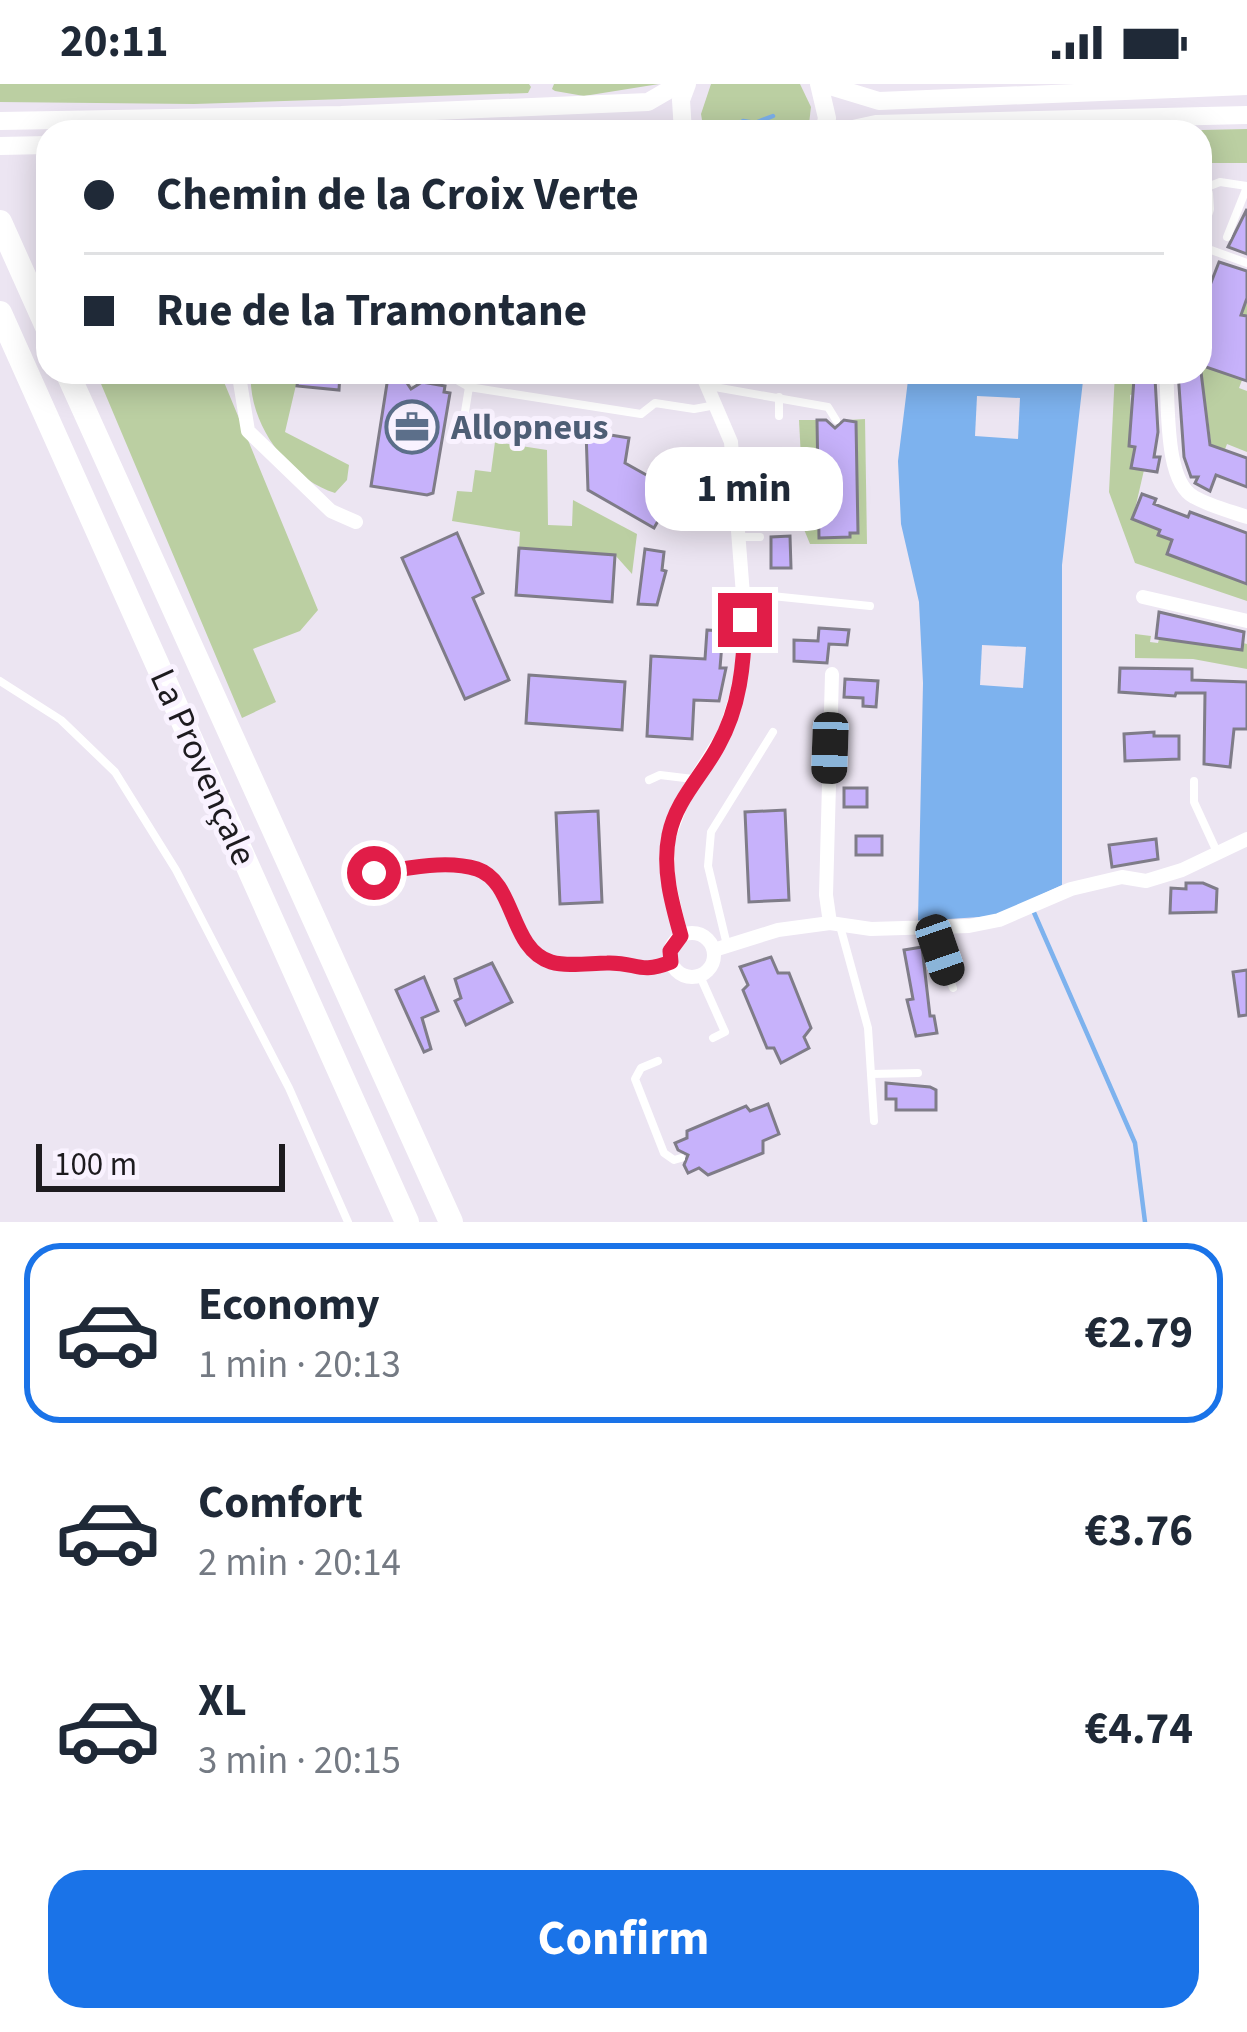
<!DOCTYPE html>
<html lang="en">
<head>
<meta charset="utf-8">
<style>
  body { margin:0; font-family:"Source Sans 3",sans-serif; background:#f6f6f7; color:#1f2937; height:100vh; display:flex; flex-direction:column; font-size:45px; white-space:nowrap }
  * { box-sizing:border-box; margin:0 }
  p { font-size:39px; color:#747a83 }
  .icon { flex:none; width:66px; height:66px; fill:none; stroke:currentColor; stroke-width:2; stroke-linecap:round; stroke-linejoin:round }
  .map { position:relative; height:1138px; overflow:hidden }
  .drawer { display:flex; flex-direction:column; background:#fff; flex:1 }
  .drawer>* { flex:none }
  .top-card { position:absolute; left:36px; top:36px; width:1176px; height:264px; border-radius:36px; box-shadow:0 6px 30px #0003; display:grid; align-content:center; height:264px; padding:0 48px; background:#fff }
  .scale { position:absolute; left:36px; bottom:30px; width:249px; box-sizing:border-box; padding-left:12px; border:6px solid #1d1b1f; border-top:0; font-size:33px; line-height:42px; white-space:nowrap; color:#1d1b1f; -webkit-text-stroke:9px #f9f2ff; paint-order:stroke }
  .end { position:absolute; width:54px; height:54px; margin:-27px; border:15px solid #e11d48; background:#fff; box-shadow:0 0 0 6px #fff }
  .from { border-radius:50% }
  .bubble { position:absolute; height:84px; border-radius:36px; background:#fff; box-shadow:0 6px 30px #0003; font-size:39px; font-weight:700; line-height:84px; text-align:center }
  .car { position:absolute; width:36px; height:72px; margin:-36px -18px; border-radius:15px; box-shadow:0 0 9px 3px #0007; background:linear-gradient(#222 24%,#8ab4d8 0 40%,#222 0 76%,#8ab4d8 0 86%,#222 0) }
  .top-card b { display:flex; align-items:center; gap:42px; height:114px; font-size:45px }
  .top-card b+b { border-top:3px solid #e0e1e3 }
  .top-card i { width:30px; height:30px; background:#1f2937 }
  ul { padding:21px 0 0; list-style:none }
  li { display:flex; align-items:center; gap:36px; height:180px; margin:0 24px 18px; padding:0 24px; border:6px solid transparent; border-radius:36px }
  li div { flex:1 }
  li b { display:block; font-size:45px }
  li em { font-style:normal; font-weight:700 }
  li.selected { border-color:#1a73e8 }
  li>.icon { width:108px; height:108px; stroke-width:1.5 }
  .cta { display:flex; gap:24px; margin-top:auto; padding:24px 48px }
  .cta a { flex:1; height:138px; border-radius:36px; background:#1a73e8; color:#fff; font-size:48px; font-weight:700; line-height:138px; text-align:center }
  .status { display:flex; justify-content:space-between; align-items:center; height:84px; padding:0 60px; background:#fff; direction:ltr }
  .status svg { height:33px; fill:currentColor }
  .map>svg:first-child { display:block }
  .green { fill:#bbcfa2 }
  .water { fill:#7db2ee }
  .pier { fill:#ece5f2 }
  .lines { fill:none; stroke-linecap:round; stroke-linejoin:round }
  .stream { stroke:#7db2ee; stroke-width:4.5 }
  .building { fill:#c7b2fb; stroke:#7f7c88; stroke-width:3 }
  .lane { stroke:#fff; stroke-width:8 }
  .street { stroke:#fff; stroke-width:14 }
  .secondary { stroke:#fff; stroke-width:18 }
  .highway { stroke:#fff; stroke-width:24 }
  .route { stroke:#e11d48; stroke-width:15 }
  .labels { text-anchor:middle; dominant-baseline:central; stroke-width:10; stroke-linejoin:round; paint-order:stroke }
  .service-label { font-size:36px; font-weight:bold; fill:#4e5e75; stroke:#f9f2ff; text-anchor:start }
  .street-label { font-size:36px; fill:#1d1b1f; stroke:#f9f2ff }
</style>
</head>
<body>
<div class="status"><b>20:11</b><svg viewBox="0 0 49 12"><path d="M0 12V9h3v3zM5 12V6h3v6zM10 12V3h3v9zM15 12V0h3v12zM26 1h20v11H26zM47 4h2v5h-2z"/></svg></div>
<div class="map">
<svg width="1247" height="1138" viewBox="0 0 1247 1138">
  <rect width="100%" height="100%" fill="#ece5f2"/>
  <g class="green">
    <polygon points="0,0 529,0 531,3 528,9 194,20 0,18"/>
    <polygon points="554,0 659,0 584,12 555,7 552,5"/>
    <polygon points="711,0 800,0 811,23 808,48 704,48 701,30"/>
    <polygon points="1247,45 1247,79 1200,79 1200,48 1115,48"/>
    <polygon points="1247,214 1247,283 1239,304 1247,307 1247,368 1227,360 1215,392 1208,335 1204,334 1200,280 1220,287"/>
    <polygon points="96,288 229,288 224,298 318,526 300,547 253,565 276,618 242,634"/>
    <path d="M251 288H299L285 348 349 381 347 396 335 409C287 394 247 337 251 288Z"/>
    <polygon points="1115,288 1133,288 1134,310 1130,311 1131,329 1134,329 1129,362 1135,363 1132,384 1144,386 1133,434 1161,444 1172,456 1167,470 1247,500 1247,517 1135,479 1109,408"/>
    <polygon points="865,335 867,460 810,460 801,438 801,417 819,417 820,454 849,453 850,449 858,449 856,339 848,336"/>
    <polygon points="799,336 817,336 818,374 801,374"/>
    <polygon points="495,358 547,366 548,441 572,442 573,416 637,450 632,490 615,471 519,464 520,448 452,437 457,407 472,408 475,386 491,388"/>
    <polygon points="1135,550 1151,552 1150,558 1158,559 1159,555 1241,566 1243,559 1247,560 1247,585 1193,575 1135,574"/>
  </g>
  <polygon class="water" points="909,288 1084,288 1062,481 1062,801 995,832 918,837 923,599 919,518 901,440 898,377"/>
  <g class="pier">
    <polygon points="977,312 1020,314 1018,355 975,352"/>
    <polygon points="982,561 1026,563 1023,604 980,601"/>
  </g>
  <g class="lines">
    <g class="stream">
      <polyline points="743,37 755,39 773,32"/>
      <polyline points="1032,824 1135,1059 1145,1138"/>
    </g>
  </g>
  <g class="building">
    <polygon points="1247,125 1247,170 1228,163"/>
    <polygon points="1219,178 1247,187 1247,214 1241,231 1247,232 1247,297 1200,281 1200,227"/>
    <polygon points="299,288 340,288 339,306 297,302"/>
    <polygon points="1178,288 1201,288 1210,361 1247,374 1247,403 1216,391 1210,407 1195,399 1198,393 1191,393 1184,373"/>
    <polygon points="388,293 405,296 411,305 422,298 445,302 444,308 450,309 433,409 427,411 371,402"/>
    <polygon points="1155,294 1158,348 1154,373 1160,373 1157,388 1131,384 1135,363 1129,362 1134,295"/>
    <polygon points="817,336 826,336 835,344 844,336 856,338 858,449 850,449 850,453 819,454"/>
    <polygon points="586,347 629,354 625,379 675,407 654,444 588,406"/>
    <polygon points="1142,410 1156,415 1154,420 1188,433 1190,428 1247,449 1247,500 1167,470 1172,456 1158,451 1160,446 1132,435"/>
    <polygon points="457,449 483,509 473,514 509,596 465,615 402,474"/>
    <polygon points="790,452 791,484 771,484 771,453"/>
    <polygon points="519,464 615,471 612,518 516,511"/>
    <polygon points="645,465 664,468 662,486 666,487 657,521 638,520"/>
    <polygon points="1159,528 1244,548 1242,566 1156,554"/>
    <polygon points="819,544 849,546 847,561 829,560 827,579 794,577 794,556 818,557"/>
    <polygon points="707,546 723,547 720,584 726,584 719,617 694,616 692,655 647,652 651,572 705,575"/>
    <polygon points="1120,584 1192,585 1192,596 1247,598 1247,645 1234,645 1230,683 1204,680 1205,609 1176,609 1175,612 1119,608"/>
    <polygon points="529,591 625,598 622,646 526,639"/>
    <polygon points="845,595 878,597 876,623 863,622 863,614 844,613"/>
    <polygon points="1154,648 1154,652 1179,652 1179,675 1125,677 1124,650"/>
    <rect x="844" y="704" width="23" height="19"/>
    <polygon points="785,726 789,816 749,818 745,728"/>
    <polygon points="598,727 602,818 560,820 556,729"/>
    <rect x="856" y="752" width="26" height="19"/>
    <polygon points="1156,755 1158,775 1112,783 1109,761"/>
    <polygon points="1186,799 1203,799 1217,805 1216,828 1170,829 1171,804 1186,805"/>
    <polygon points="922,863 930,932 934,932 937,949 916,952 907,916 913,915 904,866"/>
    <polygon points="771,873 778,889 789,889 811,944 804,953 809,964 781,979 774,964 767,964 743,906 748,901 740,883"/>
    <polygon points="492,879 512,918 466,941 455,917 461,914 455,895"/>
    <polygon points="1247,886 1247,931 1239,932 1233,888"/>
    <polygon points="424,893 438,927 422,934 431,965 424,968 396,906"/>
    <polygon points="886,999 930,1003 936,1006 936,1026 896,1026 896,1015 886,1015"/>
    <polygon points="768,1020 779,1050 763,1057 763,1069 708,1091 699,1084 688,1089 684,1081 688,1071 678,1066 675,1059 687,1054 687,1047 746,1022 750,1027"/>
  </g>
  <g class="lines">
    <g class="lane">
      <polyline points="1202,105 1220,98 1247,102"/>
      <polyline points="1227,153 1247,103"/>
      <polyline points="1200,162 1247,179"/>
      <polyline points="443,288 469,303"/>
      <polyline points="413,297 419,288"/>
      <polyline points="709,302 828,323 836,336"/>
      <polyline points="779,313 779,332"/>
      <polyline points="464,334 469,303 641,330 655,319 694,325 716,321"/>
      <polyline points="739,453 760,453"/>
      <polyline points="743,509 870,522"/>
      <polyline points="719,535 744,536"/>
      <polyline points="0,597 61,636 115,688 176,786 289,1004 348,1138"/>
      <polyline points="649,696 660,691 693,695"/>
      <polyline points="1194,697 1194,718 1217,768"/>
      <path d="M374 789C408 785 453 772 485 789 498 796 500 807 506 819 533 880 544 880 607 879 637 878 638 891 671 878"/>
      <polyline points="840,842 868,944 874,1037"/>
      <polyline points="940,844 940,866 953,904"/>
      <polyline points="727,861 708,782 711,748 773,648"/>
      <polyline points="700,892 725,948 713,954"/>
      <polyline points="658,977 641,984 635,995 664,1069 674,1076 681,1074"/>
      <polyline points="871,990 918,989"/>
    </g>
    <g class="street">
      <polyline points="1200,105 1206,110 1207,125 1200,144"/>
      <polyline points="244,288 240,298 248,347 331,427 356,438"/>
      <path d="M1166 288C1169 320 1164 397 1194 413 1210 422 1230 427 1247 433"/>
      <polyline points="1143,513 1247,537"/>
      <polyline points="830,839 826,811 832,590"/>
      <circle cx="692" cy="871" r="22"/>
      <polyline points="681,852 668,796 668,755 682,717 725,648 738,607 744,569 745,536 731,358 701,288"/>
      <polyline points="714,866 778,846 830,839 871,845 969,842 999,836 1071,805 1122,793 1146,797 1182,786 1247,755"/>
    </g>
    <g class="secondary">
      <polyline points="819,0 827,34 824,48"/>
      <polyline points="823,0 879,17 1247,2"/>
      <polyline points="0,37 341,31 648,18 679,0"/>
      <polyline points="611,48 625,48"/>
      <polyline points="683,48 681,16 687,0"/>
      <polyline points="839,48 876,40 1247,31"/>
      <polyline points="0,62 48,61"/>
    </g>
    <g class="highway">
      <polyline points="0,138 48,245"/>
      <polyline points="0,229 407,1138"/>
      <polyline points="67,288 451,1138"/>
    </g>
  </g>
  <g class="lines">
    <path class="route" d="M374 789C407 785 445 775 477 785 516 798 509 865 551 878 568 883 590 879 607 879 638 878 638 891 671 878L670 867 681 852C672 820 662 785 669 751 676 716 702 692 718 662 740 623 744 580 745 536"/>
  </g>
  <defs>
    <g id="office-ring" transform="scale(2.7)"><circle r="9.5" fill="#f9f2ff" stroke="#5c6f8a" stroke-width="1.5"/><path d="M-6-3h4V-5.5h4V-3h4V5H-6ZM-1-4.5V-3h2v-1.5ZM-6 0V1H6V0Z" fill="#5c6f8a"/></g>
  </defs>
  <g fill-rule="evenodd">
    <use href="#office-ring" x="412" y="343"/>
  </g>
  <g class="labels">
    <g class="service-label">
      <text x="451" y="343">Allopneus</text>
    </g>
    <g class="street-label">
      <text transform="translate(203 683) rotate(66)">La Provençale</text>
    </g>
  </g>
</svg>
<div class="scale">100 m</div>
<i class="end from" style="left:374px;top:789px"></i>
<i class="end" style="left:745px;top:536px"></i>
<div class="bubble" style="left:645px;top:363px;width:198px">1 min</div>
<i class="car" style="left:830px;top:664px;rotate:182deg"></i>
<i class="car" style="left:940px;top:866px;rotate:161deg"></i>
<div class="top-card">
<b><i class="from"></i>Chemin de la Croix Verte</b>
<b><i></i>Rue de la Tramontane</b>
</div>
</div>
<section class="drawer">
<ul>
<li class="selected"><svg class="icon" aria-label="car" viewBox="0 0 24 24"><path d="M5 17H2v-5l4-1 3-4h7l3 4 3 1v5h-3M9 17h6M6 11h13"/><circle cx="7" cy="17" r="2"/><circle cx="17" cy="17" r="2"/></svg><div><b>Economy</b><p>1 min · 20:13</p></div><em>€2.79</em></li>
<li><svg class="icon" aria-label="car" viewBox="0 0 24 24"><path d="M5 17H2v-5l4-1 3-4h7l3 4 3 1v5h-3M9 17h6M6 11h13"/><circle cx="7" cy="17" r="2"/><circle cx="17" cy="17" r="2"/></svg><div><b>Comfort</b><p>2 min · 20:14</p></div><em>€3.76</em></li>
<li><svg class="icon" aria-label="car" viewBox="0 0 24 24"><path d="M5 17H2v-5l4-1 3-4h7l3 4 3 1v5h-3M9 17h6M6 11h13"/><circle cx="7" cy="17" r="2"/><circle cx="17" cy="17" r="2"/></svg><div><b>XL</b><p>3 min · 20:15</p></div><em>€4.74</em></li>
</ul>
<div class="cta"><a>Confirm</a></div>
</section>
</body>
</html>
